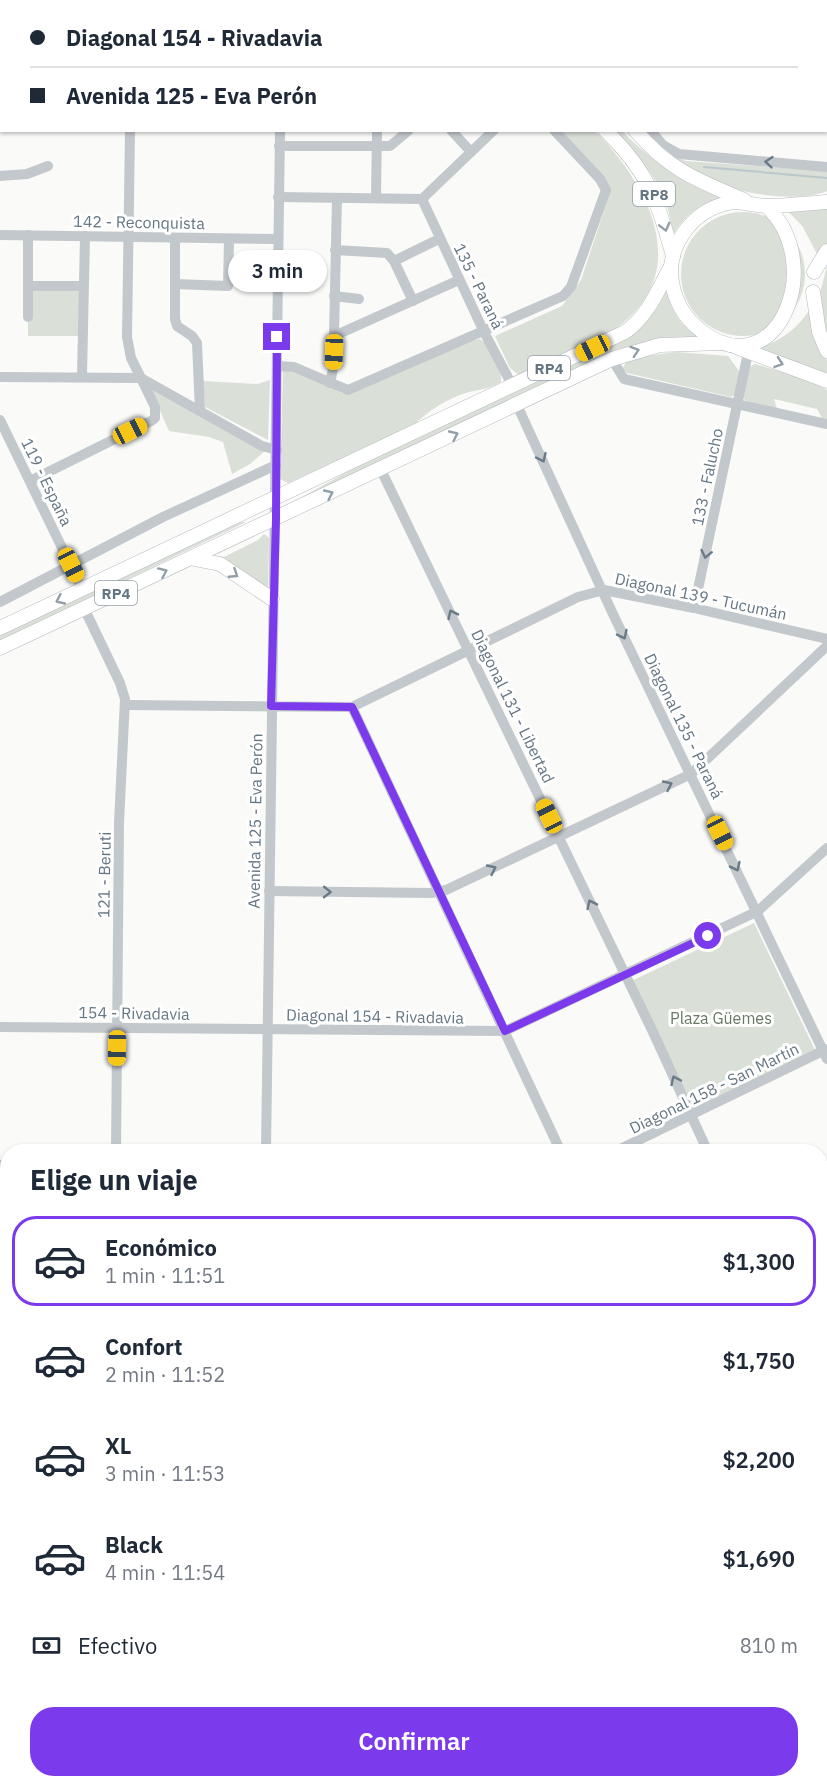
<!DOCTYPE html>
<html lang="es">
<head>
<meta charset="utf-8">
<style>
  body { margin:0; font-family:"IBM Plex Sans",sans-serif; background:#f2f2f3; color:#1f2937; height:100vh; display:flex; flex-direction:column; font-size:22px; white-space:nowrap }
  * { box-sizing:border-box; margin:0 }
  p { font-size:20px; color:#747a83 }
  .icon { flex:none; width:33px; height:33px; fill:none; stroke:currentColor; stroke-width:2; stroke-linecap:round; stroke-linejoin:round }
  .map { position:relative; flex:1; overflow:hidden }
  .panel { position:absolute; left:0px; top:1144px; width:828px; height:644px; display:flex; flex-direction:column; background:#fff; border-radius:24px 24px 0 0; box-shadow:0 2px 4px #0004 }
  .panel>* { flex:none }
  .banner { position:absolute; left:0px; top:0px; width:828px; height:132px; box-shadow:0 2px 4px #0004; display:grid; align-content:center; height:132px; padding:0 30px; background:#fff }
  .end { position:absolute; width:27px; height:27px; margin:-14px; border:8px solid #7c3aed; background:#fff; box-shadow:0 0 0 3px #fff }
  .from { border-radius:50% }
  .bubble { position:absolute; height:42px; border-radius:21px; background:#fff; box-shadow:0 2px 4px #0004; font-size:20px; font-weight:600; line-height:42px; text-align:center }
  .car { position:absolute; width:18px; height:36px; margin:-18px -9px; border-radius:8px; box-shadow:0 0 4px 2px #0007; background:linear-gradient(#f5c518 24%,#345 0 40%,#f5c518 0 76%,#345 0 86%,#f5c518 0) }
  .banner b { display:flex; align-items:center; gap:21px; height:57px; font-size:22px }
  .banner b+b { border-top:2px solid #e0e1e3 }
  .banner i { width:15px; height:15px; background:#1f2937 }
  ul { padding:0; list-style:none }
  li { display:flex; align-items:center; gap:18px; height:90px; margin:0 12px 9px; padding:0 18px; border:3px solid transparent; border-radius:24px }
  li div { flex:1 }
  li b { display:block; font-size:22px }
  li em { font-style:normal; font-weight:600 }
  li.current { border-color:#7c3aed }
  li>.icon { width:54px; height:54px; stroke-width:1.5 }
  h2 { padding:0 30px; font-size:27px; line-height:72px }
  .pay { display:flex; align-items:center; gap:15px; height:66px; padding:0 30px; font-size:22px }
  .pay p { margin-inline-start:auto }
  .cta { display:flex; gap:12px; margin-top:auto; padding:12px 30px }
  .cta a { flex:1; height:69px; border-radius:24px; background:#7c3aed; color:#fff; font-size:24px; font-weight:600; line-height:69px; text-align:center }
  .map>svg:first-child { display:block }
  .green { fill:#dadfd7 }
  .lines { fill:none; stroke-linecap:round; stroke-linejoin:round }
  .stream { stroke:#bbc7cb; stroke-width:2 }
  .major-casing { stroke:#b5babe; stroke-width:15 }
  .minor { stroke:#c3c8cc; stroke-width:10 }
  .major { stroke:#fff; stroke-width:14 }
  .oneway { stroke:#6a7a87 }
  .oneway2 { stroke:#939fa8 }
  .route { stroke:#7c3aed; stroke-width:8 }
  .labels { text-anchor:middle; dominant-baseline:central; stroke-width:6; stroke-linejoin:round; paint-order:stroke }
  .shield { fill:#fff; stroke:#939fa8; stroke-width:1.5 }
  .shield-label { font-size:15px; font-weight:bold; fill:#657683 }
  .street-label { font-size:16px; fill:#657683; stroke:#fff }
  .park-label { font-size:16px; fill:#687a64; stroke:#fff }
</style>
</head>
<body>
<div class="map">
<svg width="827" height="1787" viewBox="0 0 827 1787">
  <rect width="100%" height="100%" fill="#fafaf8"/>
  <g class="green">
    <path d="M562 131H595C649 185 695 273 615 329 590 347 549 362 520 376L510 368 495 336 562 306 581 280 610 193Z"/>
    <path d="M614 131H622C652 162 686 184 727 198 702 202 686 213 673 235 668 188 646 164 614 131Z"/>
    <path d="M672 156 686 161 827 171V191C790 207 697 188 672 156Z"/>
    <polygon points="827,208 827,245 818,256 803,227 786,209"/>
    <circle cx="743" cy="274" r="62"/>
    <polygon points="827,266 827,345 819,297"/>
    <polygon points="28,286 83,286 82,336 28,336"/>
    <path d="M666 289C672 312 681 329 703 339L666 338 618 349 295 501 363 463 643 323 656 309Z"/>
    <path d="M810 309 820 352 827 360V376L792 361 756 349C779 342 798 329 810 309Z"/>
    <path d="M480 339C491 346 503 368 501 382 490 389 481 389 469 392 448 398 427 411 412 427L288 483 280 479 283 371 294 370 342 393 463 343Z"/>
    <polygon points="676,352 728,356 739,371 735,394 731,397 627,373 623,368 626,362 646,356"/>
    <polygon points="755,364 808,380 827,390 827,421 823,420 817,409 774,399 777,409 746,401 743,398 749,367"/>
    <polygon points="270,380 268,440 205,407 203,381 258,384"/>
    <polygon points="149,386 265,451 250,464 232,474 223,442 209,437 169,431"/>
    <polygon points="242,522 246,522 0,641 0,635 205,537"/>
    <polygon points="264,534 269,538 268,586 266,588 219,560 218,556 224,557 258,540"/>
    <polygon points="754,923 816,1052 687,1114 625,984"/>
  </g>
  <g class="lines">
    <polyline class="stream" points="704,167 827,178"/>
    <g class="major-casing">
      <g id="major">
        <polyline points="476,0 478,2"/>
        <polyline points="514,0 515,2"/>
        <path d="M605 130C648 171 658 201 673 256"/>
        <path d="M635 130C669 170 697 180 744 200"/>
        <path d="M766 206C827 262 779 386 704 333 683 318 672 297 671 272 671 239 696 210 728 203 742 200 754 206 768 206 787 206 808 203 827 202"/>
        <polyline points="814,272 827,251"/>
        <polyline points="813,292 819,332 827,351"/>
        <polyline points="736,347 827,381"/>
        <polyline points="194,559 220,564 272,599"/>
        <path d="M0 628 625 332C648 316 658 290 671 266"/>
        <polyline points="0,648 612,359 660,345 723,343"/>
      </g>
    </g>
    <g class="minor">
      <polyline points="571,0 572,2"/>
      <polyline points="281,2 281,0"/>
      <polyline points="377,2 377,0"/>
      <polyline points="639,2 642,0"/>
      <polyline points="814,2 815,0"/>
      <polyline points="0,115 2,115"/>
      <polyline points="130,130 127,337 131,358 141,378 262,446 277,450"/>
      <polyline points="451,130 471,152"/>
      <polyline points="650,130 663,145 679,154 827,167"/>
      <polyline points="279,146 390,146 408,131"/>
      <polyline points="0,176 27,174 48,166"/>
      <polyline points="278,197 422,199 494,130"/>
      <polyline points="376,198 377,130"/>
      <polyline points="422,199 484,332 512,385"/>
      <polyline points="0,235 278,239"/>
      <polyline points="28,235 28,317"/>
      <polyline points="175,238 175,319 177,326 192,336 197,343 200,411"/>
      <polyline points="335,250 387,253 394,261 413,301"/>
      <polyline points="394,261 439,239"/>
      <polyline points="175,284 228,286 229,239"/>
      <polyline points="28,286 83,286"/>
      <polyline points="334,296 359,299"/>
      <polyline points="334,336 337,198"/>
      <polyline points="612,359 624,379 827,424"/>
      <polyline points="277,366 294,367 348,390 563,296 571,287 606,190 600,179 554,130"/>
      <polyline points="82,376 85,236"/>
      <polyline points="0,377 141,378 155,407 155,418 151,421 30,481"/>
      <polyline points="330,383 333,369 334,336 459,280"/>
      <polyline points="517,405 612,612 827,1059"/>
      <polyline points="0,420 82,589"/>
      <polyline points="381,470 652,1030 708,1152"/>
      <polyline points="0,602 163,517 276,465"/>
      <polyline points="84,608 120,683 125,699 119,823 116,1152"/>
      <polyline points="694,608 748,353"/>
      <polyline points="125,705 352,707 578,597 604,590 694,608 827,639"/>
      <polyline points="352,707 561,1152"/>
      <polyline points="269,891 431,893 446,890 691,774 827,646"/>
      <polyline points="0,1027 505,1031 758,911 827,848"/>
      <polyline points="266,1152 280,130"/>
      <polyline points="614,1152 827,1049"/>
      <polyline points="0,1165 8,1165"/>
      <polyline points="820,1257 827,1251"/>
      <polyline points="0,1409 8,1409"/>
      <polyline points="820,1414 827,1414"/>
      <polyline points="0,1522 8,1522"/>
      <polyline points="820,1563 827,1563"/>
      <polyline points="0,1648 8,1648"/>
      <polyline points="0,1661 8,1661"/>
      <polyline points="820,1707 827,1707"/>
      <polyline points="0,1723 8,1723"/>
      <polyline points="18,1780 18,1787"/>
      <polyline points="120,1780 120,1787"/>
      <polyline points="257,1780 257,1787"/>
      <polyline points="507,1780 523,1787"/>
      <polyline points="808,1780 822,1787"/>
      <polyline points="637,1781 651,1787"/>
      <polyline points="403,1787 404,1780"/>
      <polyline points="777,1787 780,1780"/>
    </g>
    <use href="#major" class="major"/>
  </g>
  <defs><path id="oneway-chevron" d="M-2-3.5L2.5 0L-2 3.5" fill="none" stroke-width="1.6" stroke-linecap="round" stroke-linejoin="round" transform="scale(1.5)"/></defs>
  <g class="oneway">
    <use href="#oneway-chevron" transform="translate(769 162) rotate(-175)"/>
    <use href="#oneway-chevron" transform="translate(542 458) rotate(65)"/>
    <use href="#oneway-chevron" transform="translate(706 554) rotate(102)"/>
    <use href="#oneway-chevron" transform="translate(452 614) rotate(-116)"/>
    <use href="#oneway-chevron" transform="translate(623 635) rotate(64)"/>
    <use href="#oneway-chevron" transform="translate(668 785) rotate(-25)"/>
    <use href="#oneway-chevron" transform="translate(736 867) rotate(64)"/>
    <use href="#oneway-chevron" transform="translate(492 869) rotate(-25)"/>
    <use href="#oneway-chevron" transform="translate(327 892) rotate(1)"/>
    <use href="#oneway-chevron" transform="translate(591 904) rotate(-116)"/>
    <use href="#oneway-chevron" transform="translate(675 1080) rotate(-115)"/>
  </g>
  <g class="oneway2">
    <use href="#oneway-chevron" transform="translate(665 227) rotate(76)"/>
    <use href="#oneway-chevron" transform="translate(635 351) rotate(-18)"/>
    <use href="#oneway-chevron" transform="translate(779 363) rotate(19)"/>
    <use href="#oneway-chevron" transform="translate(454 435) rotate(-25)"/>
    <use href="#oneway-chevron" transform="translate(329 494) rotate(-25)"/>
    <use href="#oneway-chevron" transform="translate(163 572) rotate(-24)"/>
    <use href="#oneway-chevron" transform="translate(234 574) rotate(33)"/>
    <use href="#oneway-chevron" transform="translate(60 600) rotate(155)"/>
  </g>
  <g class="lines">
    <polyline class="route" points="277,337 276,519 271,706 352,707 505,1031 708,936"/>
  </g>
  <g class="labels">
    <g class="shield">
      <rect x="633" y="182" width="42" height="24" rx="4.5"/>
      <rect x="528" y="356" width="42" height="24" rx="4.5"/>
      <rect x="95" y="581" width="42" height="24" rx="4.5"/>
    </g>
    <g class="shield-label">
      <text x="654" y="194">RP8</text>
      <text x="549" y="368">RP4</text>
      <text x="116" y="593">RP4</text>
    </g>
    <g class="street-label">
      <text transform="translate(139 222) rotate(1)">142 - Reconquista</text>
      <text transform="translate(479 286) rotate(64)">135 - Paraná</text>
      <text transform="translate(707 477) rotate(-78)">133 - Falucho</text>
      <text transform="translate(47 482) rotate(64)">119 - España</text>
      <text transform="translate(701 596) rotate(12)">Diagonal 139 - Tucumán</text>
      <text transform="translate(513 706) rotate(64)">Diagonal 131 - Libertad</text>
      <text transform="translate(684 726) rotate(64)">Diagonal 135 - Paraná</text>
      <text transform="translate(255 821) rotate(-89)">Avenida 125 - Eva Perón</text>
      <text transform="translate(104 875) rotate(-89)">121 - Beruti</text>
      <text transform="translate(134 1013) rotate(1)">154 - Rivadavia</text>
      <text transform="translate(375 1016) rotate(1)">Diagonal 154 - Rivadavia</text>
      <text transform="translate(714 1088) rotate(-26)">Diagonal 158 - San Martín</text>
    </g>
    <g class="park-label">
      <text x="721" y="1018">Plaza Güemes</text>
    </g>
  </g>
</svg>
<i class="end from" style="left:708px;top:936px"></i>
<i class="end" style="left:277px;top:337px"></i>
<div class="bubble" style="left:228px;top:250px;width:99px">3 min</div>
<i class="car" style="left:593px;top:348px;rotate:245deg"></i>
<i class="car" style="left:334px;top:352px;rotate:182deg"></i>
<i class="car" style="left:130px;top:431px;rotate:64deg"></i>
<i class="car" style="left:71px;top:565px;rotate:154deg"></i>
<i class="car" style="left:549px;top:816px;rotate:334deg"></i>
<i class="car" style="left:720px;top:833px;rotate:154deg"></i>
<i class="car" style="left:117px;top:1048px;rotate:181deg"></i>
<div class="banner">
<b><i class="from"></i>Diagonal 154 - Rivadavia</b>
<b><i></i>Avenida 125 - Eva Perón</b>
</div>
<section class="panel">
<h2>Elige un viaje</h2>
<ul>
<li class="current"><svg class="icon" aria-label="car" viewBox="0 0 24 24"><path d="M5 17H2v-5l4-1 3-4h7l3 4 3 1v5h-3M9 17h6M6 11h13"/><circle cx="7" cy="17" r="2"/><circle cx="17" cy="17" r="2"/></svg><div><b>Económico</b><p>1 min · 11:51</p></div><em>$1,300</em></li>
<li><svg class="icon" aria-label="car" viewBox="0 0 24 24"><path d="M5 17H2v-5l4-1 3-4h7l3 4 3 1v5h-3M9 17h6M6 11h13"/><circle cx="7" cy="17" r="2"/><circle cx="17" cy="17" r="2"/></svg><div><b>Confort</b><p>2 min · 11:52</p></div><em>$1,750</em></li>
<li><svg class="icon" aria-label="car" viewBox="0 0 24 24"><path d="M5 17H2v-5l4-1 3-4h7l3 4 3 1v5h-3M9 17h6M6 11h13"/><circle cx="7" cy="17" r="2"/><circle cx="17" cy="17" r="2"/></svg><div><b>XL</b><p>3 min · 11:53</p></div><em>$2,200</em></li>
<li><svg class="icon" aria-label="car" viewBox="0 0 24 24"><path d="M5 17H2v-5l4-1 3-4h7l3 4 3 1v5h-3M9 17h6M6 11h13"/><circle cx="7" cy="17" r="2"/><circle cx="17" cy="17" r="2"/></svg><div><b>Black</b><p>4 min · 11:54</p></div><em>$1,690</em></li>
</ul>
<div class="pay"><svg class="icon" aria-label="cash" viewBox="0 0 24 24"><path d="M3 7h18v10H3z"/><circle cx="12" cy="12" r="2"/></svg>Efectivo<p>810 m</p></div>
<div class="cta"><a>Confirmar</a></div>
</section>
</div>
</body>
</html>
